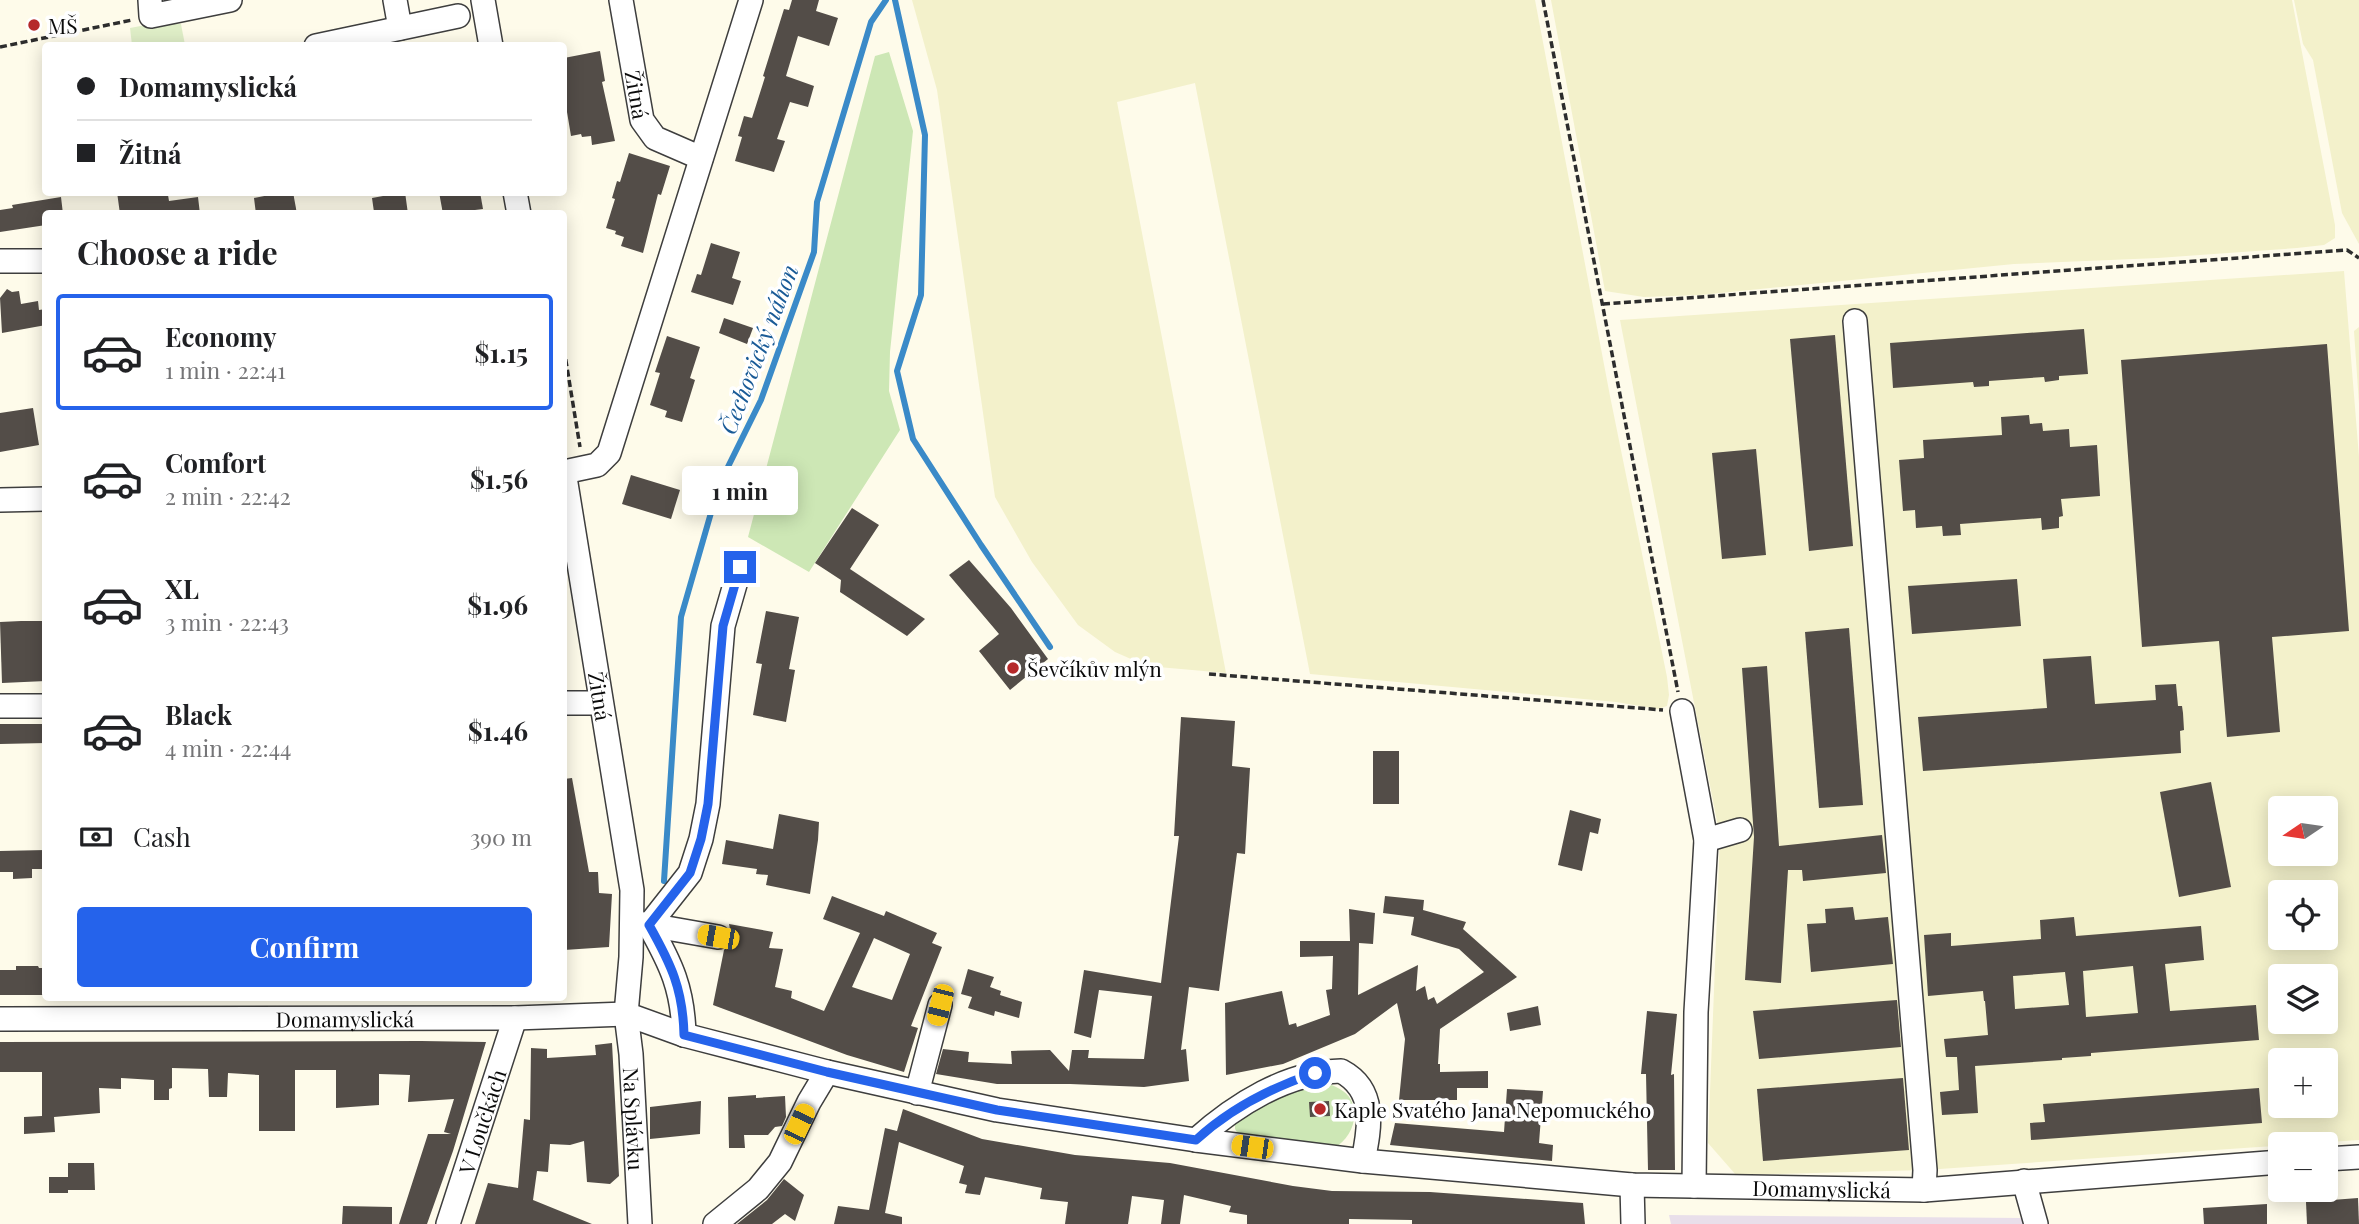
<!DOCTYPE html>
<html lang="en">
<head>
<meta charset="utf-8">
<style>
  body { margin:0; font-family:"Playfair Display",serif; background:#f2f2f2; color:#202124; height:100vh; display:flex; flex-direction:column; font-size:26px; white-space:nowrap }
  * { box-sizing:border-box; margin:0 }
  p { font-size:23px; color:#757577 }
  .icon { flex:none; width:38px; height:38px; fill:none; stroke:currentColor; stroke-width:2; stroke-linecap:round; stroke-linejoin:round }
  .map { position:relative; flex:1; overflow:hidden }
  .sheet { position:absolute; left:42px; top:210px; width:525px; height:791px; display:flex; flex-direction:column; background:#fff; border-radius:7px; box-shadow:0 4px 18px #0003 }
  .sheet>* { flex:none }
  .guide { position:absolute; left:42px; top:42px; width:525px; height:154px; border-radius:7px; box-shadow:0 4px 18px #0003; display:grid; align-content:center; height:154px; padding:0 35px; background:#fff }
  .needle { width:46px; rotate:257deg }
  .fabs { position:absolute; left:2268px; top:796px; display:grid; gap:14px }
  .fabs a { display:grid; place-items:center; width:70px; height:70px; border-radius:7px; background:#fff; box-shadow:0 4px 18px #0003; font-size:35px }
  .end { position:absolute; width:32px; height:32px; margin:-16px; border:9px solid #2563eb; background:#fff; box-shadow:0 0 0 4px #fff }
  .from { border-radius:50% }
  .bubble { position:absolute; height:49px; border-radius:7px; background:#fff; box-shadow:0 4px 18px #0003; font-size:23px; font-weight:700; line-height:49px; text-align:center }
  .car { position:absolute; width:21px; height:42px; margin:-21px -10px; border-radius:9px; box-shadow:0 0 5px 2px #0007; background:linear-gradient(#f5c518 24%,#345 0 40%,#f5c518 0 76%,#345 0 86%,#f5c518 0) }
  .guide b { display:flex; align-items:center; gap:24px; height:66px; font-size:26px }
  .guide b+b { border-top:2px solid #e0e0e0 }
  .guide i { width:18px; height:18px; background:#202124 }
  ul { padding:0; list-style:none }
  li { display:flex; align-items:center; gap:21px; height:116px; margin:0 14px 10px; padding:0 21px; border:4px solid transparent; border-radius:7px }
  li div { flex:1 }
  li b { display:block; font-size:26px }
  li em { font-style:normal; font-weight:700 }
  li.on { border-color:#2563eb }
  li>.icon { width:63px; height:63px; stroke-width:1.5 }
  h2 { padding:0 35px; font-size:32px; line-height:84px }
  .pay { display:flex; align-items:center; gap:18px; height:77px; padding:0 35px; font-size:26px }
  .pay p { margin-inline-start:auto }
  .button { display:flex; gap:14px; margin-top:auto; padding:14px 35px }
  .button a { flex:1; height:80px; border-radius:7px; background:#2563eb; color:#fff; font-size:28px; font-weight:700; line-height:80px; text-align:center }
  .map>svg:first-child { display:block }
  .industrial { fill:#e9dfea }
  .farmland { fill:#f3f1cb; fill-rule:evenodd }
  .green { fill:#cde7b5 }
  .pitch { fill:#dfeec7 }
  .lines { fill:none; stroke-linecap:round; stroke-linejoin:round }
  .stream { stroke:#3a8ac8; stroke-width:6 }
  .building { fill:#534d48; fill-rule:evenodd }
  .minor-casing { stroke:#3e3e3e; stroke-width:26 }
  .path { stroke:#2d2d2d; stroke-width:3.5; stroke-dasharray:7 3.5; stroke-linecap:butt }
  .minor { stroke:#fff; stroke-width:23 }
  .route { stroke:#2563eb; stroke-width:9 }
  .poi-dot { fill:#b5292a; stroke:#fff; stroke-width:2.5 }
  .labels { text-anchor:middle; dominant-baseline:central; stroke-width:7; stroke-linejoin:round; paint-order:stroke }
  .poi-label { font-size:21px; fill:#0b0b0b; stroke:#fff; text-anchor:start }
  .street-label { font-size:21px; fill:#0b0b0b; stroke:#fff }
  .water-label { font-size:23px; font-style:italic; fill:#1a5b97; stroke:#fff }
</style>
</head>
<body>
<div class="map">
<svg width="2359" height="1224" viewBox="0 0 2359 1224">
  <rect width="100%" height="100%" fill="#fefbea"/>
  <polygon class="industrial" points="1669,1215 2022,1218 2024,1224 1671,1224"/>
  <g class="farmland">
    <polygon points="912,0 1535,0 1610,396 1667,677 1669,695 1667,706 1658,709 1616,702 1310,674 1195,83 1117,102 1226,673 1147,666 1115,652 1078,625 1032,562 995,497 937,90"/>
    <polygon points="1551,0 2292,0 2335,225 2335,238 2324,245 2297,248 2158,258 2014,264 1700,295 1644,297 1605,291"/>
    <polygon points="2294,0 2359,0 2359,244 2342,213 2313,60 2303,44"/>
    <path d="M2344 271 2359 457V1140L1925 1170 1736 1175 1708 1143 1720 837 1620 320ZM2280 808H2326V854H2280ZM2280 892H2326V938H2280ZM2280 976H2326V1022H2280ZM2280 1060H2326V1106H2280Z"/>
    <polygon points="2359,327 2359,404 2354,331"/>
  </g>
  <g class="green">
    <polygon points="889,52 913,131 890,352 889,391 900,430 809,572 748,537 875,56"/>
    <path d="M1324 1082C1334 1086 1346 1090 1351 1100 1360 1118 1350 1139 1334 1148L1238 1134 1235 1129V1122L1280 1092Z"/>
  </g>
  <polygon class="pitch" points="151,24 181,24 185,45 132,45 130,28"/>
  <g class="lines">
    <g class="stream">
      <polyline points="895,0 925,135 921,295 897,371 913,439 981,545 1050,647"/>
      <polyline points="664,881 681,617 719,485 761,400 814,252 817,202 871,22 886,0"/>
    </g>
  </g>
  <g class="building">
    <polygon points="792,0 819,0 816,11 838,18 829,46 798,36 786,76 814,86 808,107 790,102 777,139 785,141 774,172 735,161 742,137 738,136 744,116 752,118 765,77 763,76 784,9 789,10"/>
    <polygon points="600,51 605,81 602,82 615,141 592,145 591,136 582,137 581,134 571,136 566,106 564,106 564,58"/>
    <polygon points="629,153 670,166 661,195 658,194 643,253 621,246 624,237 615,234 616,231 606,228 615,199 612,198 617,181 620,182"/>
    <polygon points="117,192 157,192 157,196 168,195 169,201 198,197 200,214 120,214"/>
    <polygon points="285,192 293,192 297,214 256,214 254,198"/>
    <polygon points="405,192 408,214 384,214 384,211 374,212 372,198"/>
    <polygon points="439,192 480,192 483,209 443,214"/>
    <polygon points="61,197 63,214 46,214 46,225 0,232 0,210 13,208 12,205"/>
    <polygon points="711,243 740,252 732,278 741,281 733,305 691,292 697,274 701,275"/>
    <polygon points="7,289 12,292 19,291 21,304 38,301 39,310 46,309 46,325 2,333 0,298"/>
    <polygon points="724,318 753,328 747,344 719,333"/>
    <polygon points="2084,329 2088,374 2059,376 2059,380 2045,382 2044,377 1989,381 1989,386 1974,387 1973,382 1893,388 1890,343"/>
    <polygon points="1835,335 1853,546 1809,551 1790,339"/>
    <polygon points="667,336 700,347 690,378 695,380 682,422 665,417 667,411 650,405 660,373 655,372"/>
    <polygon points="2327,344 2349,631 2272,637 2280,732 2227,737 2219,641 2142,647 2121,360"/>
    <polygon points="33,408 39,445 0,452 0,413"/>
    <polygon points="2029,415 2030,424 2042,423 2043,431 2069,429 2070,447 2097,445 2100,496 2061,499 2063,516 2059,517 2059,528 2042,530 2041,518 1960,524 1961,535 1943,536 1942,526 1916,528 1915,510 1903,511 1899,460 1924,458 1923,440 2002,435 2001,417"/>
    <polygon points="1756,449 1766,555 1722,559 1712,453"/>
    <polygon points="631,475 680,490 671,519 622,504"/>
    <polygon points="852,508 879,525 850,569 925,619 907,636 840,592 841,580 815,563"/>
    <polygon points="969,560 1011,608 1048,659 1010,690 979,651 999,634 949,575"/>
    <polygon points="2017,579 2021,626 1912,634 1908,586"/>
    <polygon points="766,611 799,617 789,669 795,670 786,722 753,715 762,664 756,663"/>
    <polygon points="21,621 46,621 46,681 2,683 0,622"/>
    <polygon points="1849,628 1863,805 1819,808 1805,632"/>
    <polygon points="2091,656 2095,704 2156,700 2155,685 2176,684 2178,706 2182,706 2183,713 2184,730 2180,731 2181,753 1923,771 1918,717 2047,708 2043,659"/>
    <polygon points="1767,666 1779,846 1882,835 1886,873 1803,881 1802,870 1788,870 1781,983 1745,980 1754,837 1742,668"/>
    <polygon points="1181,717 1235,721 1232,766 1250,768 1245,854 1237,853 1219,991 1189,987 1181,1050 1186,1049 1189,1081 1144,1087 1070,1084 997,1084 936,1074 943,1049 969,1052 968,1062 1012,1064 1011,1051 1050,1050 1069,1071 1072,1050 1089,1050 1088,1058 1144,1059 1152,996 1099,990 1091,1038 1074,1033 1084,970 1161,983 1179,836 1174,836"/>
    <polygon points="0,724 46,724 46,743 0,744"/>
    <rect x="1373" y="751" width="26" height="53"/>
    <polygon points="572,778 589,872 598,872 599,893 612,894 609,947 564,950 564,779"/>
    <polygon points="2211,782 2231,887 2179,897 2160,792"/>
    <polygon points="1570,810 1601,819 1598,834 1590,832 1582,871 1558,865"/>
    <polygon points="779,814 819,822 818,840 810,894 766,885 768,875 756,874 757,869 722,864 726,840 773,849"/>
    <polygon points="46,850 46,869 32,869 32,878 13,879 13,872 0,872 0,851"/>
    <path d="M832 896 884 916 886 911 937 933 932 943 942 947 911 1026 918 1028 904 1072 847 1055 713 1005 724 950 732 940 729 924 773 932 769 948 783 949 775 987 792 991 791 998 824 1011 860 933 823 919ZM874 938 910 954 892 1000 852 987Z"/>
    <polygon points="1385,896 1424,900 1423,910 1466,922 1463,929 1517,977 1440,1029 1438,1064 1440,1064 1440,1072 1488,1071 1488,1088 1457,1088 1457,1100 1399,1100 1405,1039 1397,1003 1355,1034 1283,1064 1226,1075 1225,1003 1282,991 1289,1025 1296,1023 1297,1027 1330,1015 1326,990 1332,989 1333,956 1300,957 1300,941 1350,941 1349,909 1375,913 1373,944 1359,943 1358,995 1418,965 1416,991 1425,986 1428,1000 1434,997 1437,1004 1484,972 1459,949 1411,935 1414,917 1383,913"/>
    <polygon points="1853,907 1855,920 1888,917 1893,964 1811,972 1807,924 1826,923 1825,909"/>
    <path d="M2074 917 2076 936 2201 926 2204 960 2165 964 2170 1011 2256 1005 2259 1040 2091 1053V1056L2062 1058V1060L1975 1066 1978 1113 1942 1115 1940 1092 1959 1090 1957 1057H1946L1944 1039 1988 1035 1985 1001H1984L1983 991 1928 996 1924 935 1951 933V946L2041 939 2040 920ZM2133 966 2138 1013 2086 1017 2083 971ZM2065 972 2069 1005 2015 1009 2013 976Z"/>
    <polygon points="16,966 38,966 39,968 46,968 46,995 0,995 0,970 16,970"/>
    <polygon points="968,969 994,977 990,987 1001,991 1000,995 1022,1002 1019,1018 995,1011 994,1016 968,1008 972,997 961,994"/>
    <polygon points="1897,1000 1901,1047 1759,1059 1753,1011"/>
    <polygon points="1538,1006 1541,1025 1510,1031 1507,1013"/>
    <polygon points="1647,1011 1677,1014 1671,1075 1674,1074 1675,1170 1648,1170 1646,1074 1641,1074"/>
    <polygon points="0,1042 421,1041 486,1042 453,1151 427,1224 399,1224 428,1134 451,1134 444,1132 454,1099 408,1102 410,1075 379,1074 379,1105 336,1108 336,1070 295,1070 295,1131 259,1131 259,1075 228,1073 227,1097 209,1097 208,1069 172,1068 172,1088 169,1089 169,1100 154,1100 154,1080 121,1078 121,1089 99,1088 100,1113 54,1117 55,1132 24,1134 24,1117 42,1116 42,1072 0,1072"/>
    <polygon points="612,1043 619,1176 610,1184 587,1182 584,1141 570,1145 550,1144 548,1172 537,1171 533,1200 592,1224 475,1224 488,1183 518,1188 524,1119 530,1120 531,1048 547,1049 547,1058 596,1055 595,1045"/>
    <polygon points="1903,1078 1909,1150 1763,1161 1757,1089"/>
    <polygon points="2259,1088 2262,1123 2031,1140 2030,1123 2045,1122 2043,1104"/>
    <polygon points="1507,1089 1543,1091 1539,1143 1553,1145 1552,1161 1390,1145 1395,1123 1504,1132"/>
    <polygon points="756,1095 756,1098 785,1096 786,1117 782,1126 775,1127 768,1135 744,1135 745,1148 729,1148 728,1097"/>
    <polygon points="701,1101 700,1134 650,1139 650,1107"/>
    <polygon points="1329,1101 1330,1116 1310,1117 1309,1102"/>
    <polygon points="903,1109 982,1139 1075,1155 1170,1163 1293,1186 1332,1191 1430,1192 1583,1203 1585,1224 1412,1224 1412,1220 1349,1219 1349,1224 1247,1224 1247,1215 1229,1212 1231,1206 1184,1195 1180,1224 1161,1224 1164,1200 1132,1196 1128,1224 1065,1224 1068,1202 1040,1199 1042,1188 985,1177 980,1195 965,1193 967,1185 959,1183 964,1166 899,1142 885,1213 902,1217 902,1224 834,1224 838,1206 869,1210 885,1128 897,1131"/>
    <polygon points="68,1163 94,1163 95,1190 68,1190"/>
    <rect x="49" y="1177" width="19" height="16"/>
    <polygon points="784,1179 804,1195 795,1221 785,1214 772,1224 737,1224 767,1200"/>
    <polygon points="2358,1198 2359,1224 2307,1224 2306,1202"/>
    <polygon points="2267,1204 2267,1224 2204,1224 2203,1208"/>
    <polygon points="343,1206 392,1207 392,1224 342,1224"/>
  </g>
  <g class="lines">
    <g class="minor-casing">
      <g id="minor">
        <polyline points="150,0 151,16 230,0"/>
        <polyline points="395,0 400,28"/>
        <polyline points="483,0 491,46"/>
        <path id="s1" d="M621 0 642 120 655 138 701 158"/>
        <polyline points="316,46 458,16"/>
        <polyline points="515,192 519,214"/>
        <polyline points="0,261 46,261"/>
        <polyline points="1855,321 1925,1170 1924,1190"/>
        <path id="s2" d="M564 471 632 890 631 957 626 1014 631 1054 640 1224"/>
        <polyline points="564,472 597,465 609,453 751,0"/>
        <polyline points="0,500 46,499"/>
        <polyline points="564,703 600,703"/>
        <polyline points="0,706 46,706"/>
        <polyline points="1682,711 1706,840 1696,1012 1694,1186"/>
        <polyline points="1706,840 1740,830"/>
        <polyline points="638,923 718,937"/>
        <polyline points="649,925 690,873 701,839 708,804 723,626 740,567"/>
        <path d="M649 925C671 964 683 989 684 1035"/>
        <path id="s3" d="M0 1019 515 1018 626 1014 684 1035 827 1072 997 1110 1196 1140 1363 1161 1632 1185 1924 1190 2280 1162"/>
        <polyline points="917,1093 940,1005"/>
        <path d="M1196 1140C1235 1105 1287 1072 1341 1071 1377 1090 1370 1127 1363 1161"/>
        <polyline points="2326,1159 2359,1157"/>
        <polyline points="2024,1181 2036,1224"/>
        <polyline points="1632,1185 1633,1224"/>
        <path id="s4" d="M448 1224 515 1018"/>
        <polyline points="715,1224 758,1189 780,1162 809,1102 827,1072"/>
      </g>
    </g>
    <g class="path">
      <polyline points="1543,0 1678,692"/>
      <polyline points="0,47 132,20"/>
      <polyline points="1603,304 2347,250 2359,258"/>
      <polyline points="564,349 580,447"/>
      <polyline points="1209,674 1663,710"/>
    </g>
    <use href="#minor" class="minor"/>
  </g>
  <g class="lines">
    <path class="route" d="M740 567 723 626 708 804 701 839 690 873 649 925C671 964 683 989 684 1035L827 1072 997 1110 1196 1140C1231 1108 1270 1088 1315 1073"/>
  </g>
  <g class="poi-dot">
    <circle cx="34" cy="25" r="7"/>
    <circle cx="1013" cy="668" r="7"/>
    <circle cx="1320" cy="1109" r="7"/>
  </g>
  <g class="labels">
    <g class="poi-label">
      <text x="48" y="25">MŠ</text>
      <text x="1027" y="668">Ševčíkův mlýn</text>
      <text x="1334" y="1109">Kaple Svatého Jana Nepomuckého</text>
    </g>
    <g class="street-label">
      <text stroke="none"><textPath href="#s1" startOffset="96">Žitná</textPath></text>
      <text stroke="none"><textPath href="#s2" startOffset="228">Žitná</textPath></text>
      <text stroke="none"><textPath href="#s3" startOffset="345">Domamyslická</textPath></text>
      <text stroke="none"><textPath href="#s2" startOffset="654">Na Splávku</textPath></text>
      <text stroke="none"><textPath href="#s4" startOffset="108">V Loučkách</textPath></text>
      <text stroke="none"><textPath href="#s3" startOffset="1839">Domamyslická</textPath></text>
    </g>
    <g class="water-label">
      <text transform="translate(758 349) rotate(-69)">Čechovický náhon</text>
    </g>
  </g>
</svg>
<div class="fabs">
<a><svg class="needle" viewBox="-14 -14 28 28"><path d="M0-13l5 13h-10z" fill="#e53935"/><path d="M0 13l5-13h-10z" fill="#757577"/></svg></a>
<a><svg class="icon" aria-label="locate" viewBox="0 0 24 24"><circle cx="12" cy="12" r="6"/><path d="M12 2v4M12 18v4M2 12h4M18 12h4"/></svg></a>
<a><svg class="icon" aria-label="layers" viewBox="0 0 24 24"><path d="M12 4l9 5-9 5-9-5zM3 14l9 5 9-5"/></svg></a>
<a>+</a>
<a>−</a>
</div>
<i class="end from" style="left:1315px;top:1073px"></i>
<i class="end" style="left:740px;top:567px"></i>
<div class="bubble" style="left:682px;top:466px;width:116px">1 min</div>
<i class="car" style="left:718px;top:937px;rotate:280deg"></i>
<i class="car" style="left:940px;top:1005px;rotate:194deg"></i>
<i class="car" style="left:799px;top:1124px;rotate:25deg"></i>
<i class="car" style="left:1252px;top:1147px;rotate:278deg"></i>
<div class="guide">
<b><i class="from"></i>Domamyslická</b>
<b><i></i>Žitná</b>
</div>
<section class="sheet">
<h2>Choose a ride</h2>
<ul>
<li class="on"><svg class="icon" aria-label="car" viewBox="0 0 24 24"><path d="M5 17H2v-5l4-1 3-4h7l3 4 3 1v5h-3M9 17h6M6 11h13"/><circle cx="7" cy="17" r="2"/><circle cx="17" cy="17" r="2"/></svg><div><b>Economy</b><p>1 min · 22:41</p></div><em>$1.15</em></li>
<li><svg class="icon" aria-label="car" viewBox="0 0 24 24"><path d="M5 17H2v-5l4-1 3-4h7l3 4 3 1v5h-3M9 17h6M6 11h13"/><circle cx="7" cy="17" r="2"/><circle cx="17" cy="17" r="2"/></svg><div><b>Comfort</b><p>2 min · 22:42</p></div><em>$1.56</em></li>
<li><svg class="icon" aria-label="car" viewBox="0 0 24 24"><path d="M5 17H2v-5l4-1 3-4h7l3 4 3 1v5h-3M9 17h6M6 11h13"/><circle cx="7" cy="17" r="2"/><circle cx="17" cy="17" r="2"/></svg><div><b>XL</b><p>3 min · 22:43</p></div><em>$1.96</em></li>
<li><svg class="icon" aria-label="car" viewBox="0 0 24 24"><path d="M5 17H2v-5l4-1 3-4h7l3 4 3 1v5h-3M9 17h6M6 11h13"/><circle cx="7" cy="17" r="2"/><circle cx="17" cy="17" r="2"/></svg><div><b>Black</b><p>4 min · 22:44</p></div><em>$1.46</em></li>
</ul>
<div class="pay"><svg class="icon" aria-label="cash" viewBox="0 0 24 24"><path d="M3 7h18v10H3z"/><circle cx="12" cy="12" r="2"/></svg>Cash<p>390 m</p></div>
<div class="button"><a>Confirm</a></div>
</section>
</div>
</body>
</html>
